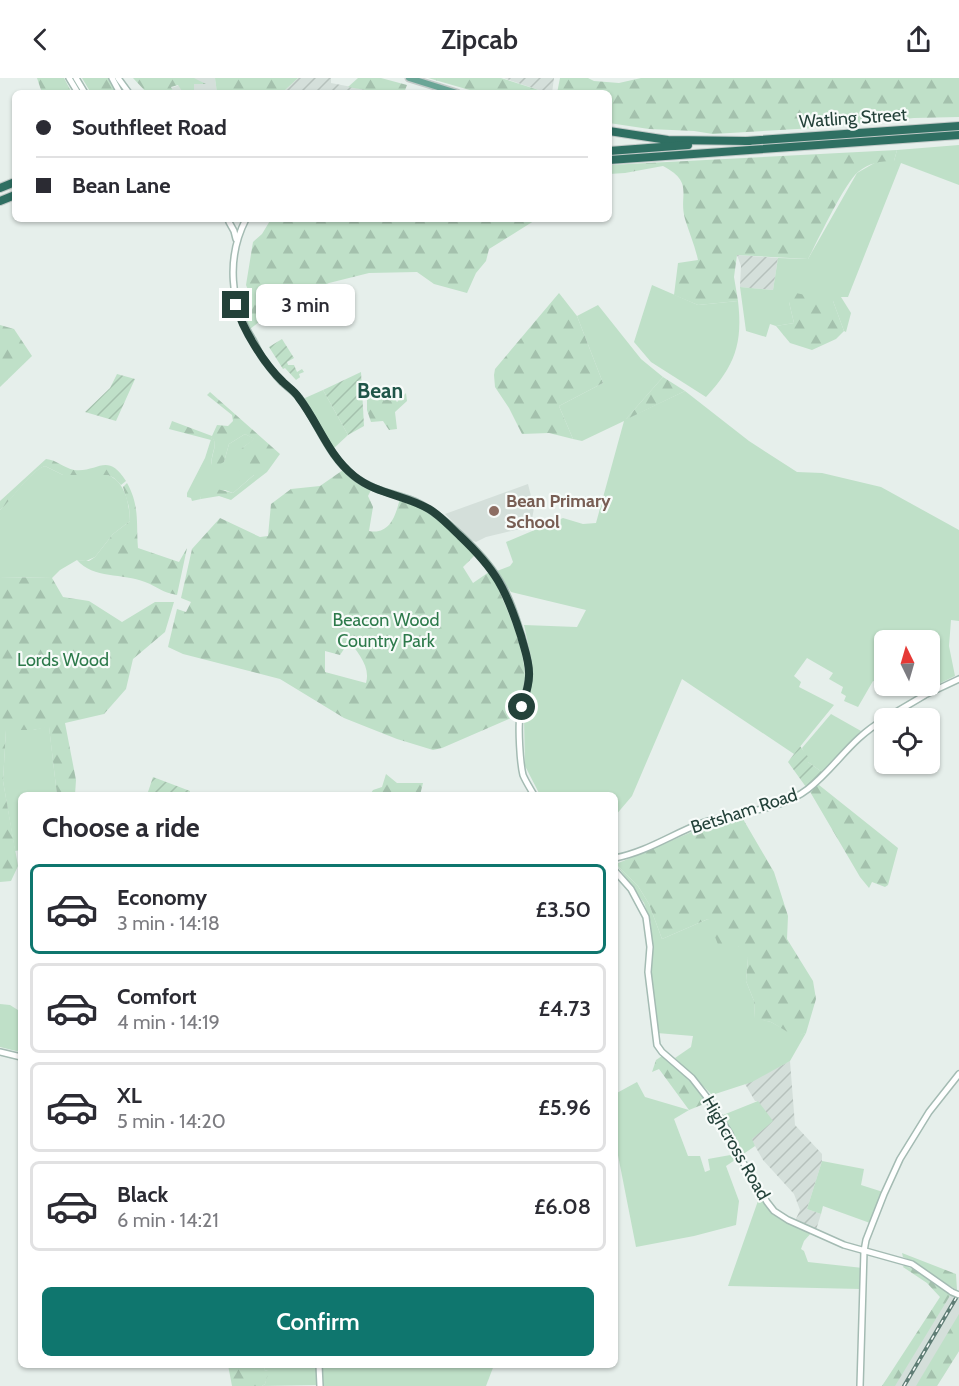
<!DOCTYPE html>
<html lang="en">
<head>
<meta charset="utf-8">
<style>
  body { margin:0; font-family:Cabin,sans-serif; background:#f7f7f7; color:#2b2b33; height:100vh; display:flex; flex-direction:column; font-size:22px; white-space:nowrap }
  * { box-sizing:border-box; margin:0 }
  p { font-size:20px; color:#7c7c81 }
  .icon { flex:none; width:33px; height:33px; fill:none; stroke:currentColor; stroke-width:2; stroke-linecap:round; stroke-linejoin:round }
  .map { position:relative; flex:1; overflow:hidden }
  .sheet { position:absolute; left:18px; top:714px; width:600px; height:576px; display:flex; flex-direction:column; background:#fff; border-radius:9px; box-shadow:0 2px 4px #0004 }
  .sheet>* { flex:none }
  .guide { position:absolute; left:12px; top:12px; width:600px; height:132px; border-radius:9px; box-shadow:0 2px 4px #0004; display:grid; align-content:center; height:132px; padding:0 24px; background:#fff }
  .needle { width:39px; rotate:355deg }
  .controls { position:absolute; left:874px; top:552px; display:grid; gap:12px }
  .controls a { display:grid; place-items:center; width:66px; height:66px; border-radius:9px; background:#fff; box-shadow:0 2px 4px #0004; font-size:30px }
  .end { position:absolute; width:27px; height:27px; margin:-14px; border:8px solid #24423a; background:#fff; box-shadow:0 0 0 3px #fff }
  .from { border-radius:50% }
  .bubble { position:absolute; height:42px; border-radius:9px; background:#fff; box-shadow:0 2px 4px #0004; font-size:20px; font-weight:600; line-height:42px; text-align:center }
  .guide b { display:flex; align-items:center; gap:21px; height:57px; font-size:22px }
  .guide b+b { border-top:2px solid #e1e1e2 }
  .guide i { width:15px; height:15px; background:#2b2b33 }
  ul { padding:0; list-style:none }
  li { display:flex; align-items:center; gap:18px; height:90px; margin:0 12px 9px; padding:0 12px; border:3px solid #e1e1e2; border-radius:9px }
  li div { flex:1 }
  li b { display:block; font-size:22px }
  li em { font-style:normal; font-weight:600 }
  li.current { border-color:#0f766e }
  li>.icon { width:54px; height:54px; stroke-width:1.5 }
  h2 { padding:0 24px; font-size:27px; line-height:72px }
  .action { display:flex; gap:12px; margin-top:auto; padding:12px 24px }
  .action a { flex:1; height:69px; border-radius:9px; background:#0f766e; color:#fff; font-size:24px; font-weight:600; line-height:69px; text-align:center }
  header { display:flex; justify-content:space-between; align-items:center; height:78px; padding:0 24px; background:#fff; font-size:27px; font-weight:600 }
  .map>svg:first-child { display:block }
  .built { fill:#d4dfda }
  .industrial { fill:url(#industrial-furrows) }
  .green { fill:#bfe0c8; fill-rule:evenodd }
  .forest { fill:url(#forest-firs); fill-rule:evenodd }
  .garden { fill:url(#garden-furrows) }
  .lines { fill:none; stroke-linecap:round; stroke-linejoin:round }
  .secondary-casing { stroke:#a4bbb3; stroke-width:8 }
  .primary-casing { stroke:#c2cac8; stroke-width:9 }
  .highway-casing { stroke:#c2cac8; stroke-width:10 }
  .secondary { stroke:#fff; stroke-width:5 }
  .primary { stroke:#6aa596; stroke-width:6 }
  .highway { stroke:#2f6f62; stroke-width:8 }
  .rail-casing { stroke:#5f7d75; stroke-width:4 }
  .rail { stroke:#f7fbf9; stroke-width:1.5; stroke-dasharray:4.5; stroke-linecap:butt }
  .secondary-bridge-casing { stroke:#a4bbb3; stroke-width:8; stroke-linecap:butt }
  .secondary-bridge { stroke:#fff; stroke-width:5 }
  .route { stroke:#24423a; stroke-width:8 }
  .education-dot { fill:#8d6e63; stroke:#f7fbf9; stroke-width:2 }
  .labels { text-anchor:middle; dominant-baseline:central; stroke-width:4.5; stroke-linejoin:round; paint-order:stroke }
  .street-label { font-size:18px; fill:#24423a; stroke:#f7fbf9 }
  .education-label { font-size:18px; font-weight:bold; fill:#785e54; stroke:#f7fbf9; text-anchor:start }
  .park-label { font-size:18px; fill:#2d7a4b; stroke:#f7fbf9 }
  .quarter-label { font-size:21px; font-weight:bold; fill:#1f5548; stroke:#f7fbf9 }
</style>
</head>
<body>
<header><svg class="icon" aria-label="back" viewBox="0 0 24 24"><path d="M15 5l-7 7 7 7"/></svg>Zipcab<svg class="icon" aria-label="share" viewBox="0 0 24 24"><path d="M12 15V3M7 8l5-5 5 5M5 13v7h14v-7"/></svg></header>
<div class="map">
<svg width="959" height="1308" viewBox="0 0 959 1308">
  <defs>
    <pattern id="industrial-furrows" width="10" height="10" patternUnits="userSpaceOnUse" patternTransform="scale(1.5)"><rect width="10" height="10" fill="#d4dfda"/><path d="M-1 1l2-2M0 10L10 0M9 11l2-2" fill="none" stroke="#b6c1bc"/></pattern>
    <pattern id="forest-firs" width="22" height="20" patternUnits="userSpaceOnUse" patternTransform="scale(1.5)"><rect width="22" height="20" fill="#bfe0c8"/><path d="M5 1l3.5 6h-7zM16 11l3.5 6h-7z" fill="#a4c1ad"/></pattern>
    <pattern id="garden-furrows" width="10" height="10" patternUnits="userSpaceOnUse" patternTransform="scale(1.5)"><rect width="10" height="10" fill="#bfe0c8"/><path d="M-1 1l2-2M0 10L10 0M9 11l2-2" fill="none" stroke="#a4c1ad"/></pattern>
  </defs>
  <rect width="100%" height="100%" fill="#e6efeb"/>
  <g class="built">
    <polygon points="185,0 215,0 217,15 174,15 171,10 186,5"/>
    <polygon points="528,406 534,430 532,441 528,446 520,451 486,459 476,464 471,462 445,436"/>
    <polygon points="951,1216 959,1219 959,1273 937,1308 882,1308"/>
  </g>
  <g class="industrial">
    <polygon points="298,0 331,0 331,5 383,15 282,15"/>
    <polygon points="503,0 554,0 552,15 548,15"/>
    <polygon points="737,177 778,180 773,212 740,209 741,188"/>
    <polygon points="790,983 795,1047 822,1076 822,1083 807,1131 821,1136 816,1152 795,1143 800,1132 794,1116 763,1082 751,1061 758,1023 755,1023 745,1006"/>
  </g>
  <g class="green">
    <polygon points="959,67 959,107 901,85 848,219 841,219 851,235 846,254 844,253 833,223 789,224 794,245 776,248 770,246 766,259 746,253 740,209 773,212 778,180 808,181 857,95 878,83 894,83 897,72"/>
    <path d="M652 207 698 227 738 223C743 265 735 288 706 319L651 284 634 264Z"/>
    <path d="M598 227 641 281 663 299 626 341 685 313 749 363 797 394 822 395 881 409 959 452V543L951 542 949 568 955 598 914 618 873 603 858 629 844 623 846 618 841 615 843 609 829 601 833 595 807 580 794 598 801 604 799 609 834 627 794 676 682 601 632 718 615 738V717H540L525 688 524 640 532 584 524 547 577 549 586 532 511 514 497 493 510 488 513 484 506 464 563 440 583 446 596 445 624 343 582 363 573 361 559 328 603 305 577 238ZM885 562H930V608H885Z"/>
    <polygon points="323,312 348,357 333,371 305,323 305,320"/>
    <path d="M245 356 255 361 242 370 255 396 233 415 225 412 200 419 201 421 192 423 191 420 187 419V415L205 380 212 358C219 368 210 375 212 387L224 384 229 366Z"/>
    <path d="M45 388 63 397H108C126 405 129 425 130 443L113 456 95 479 86 483 77 482 60 492 52 500 0 499V432C12 421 31 392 45 388Z"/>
    <polygon points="831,636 861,653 822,694 808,684 802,670"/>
    <polygon points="49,648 57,717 21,717 21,772 15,773 3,703 6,652 33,652"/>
    <polygon points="616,786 638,808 649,826 662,861 708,841 738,868 748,880 746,903 754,923 755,940 771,944 796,958 806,955 790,983 752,1004 712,1017 675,980 691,969 693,958 657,955 652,908 651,845 644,825"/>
    <polygon points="0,926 10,927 21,934 20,974 0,969"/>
    <polygon points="637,1004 645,1019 689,1032 674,1041 688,1078 700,1078 705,1094 710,1092 708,1081 736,1076 738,1080 726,1088 739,1123 736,1147 694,1158 636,1169 615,1062 615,1016"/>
    <polygon points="758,1023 773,1043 752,1061 755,1068 742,1077 723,1037"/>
    <polygon points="822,1083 864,1091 861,1107 883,1114 870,1145 823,1128 821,1136 807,1131"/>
    <polygon points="762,1119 768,1129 812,1154 804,1163 801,1171 804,1173 808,1184 863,1190 861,1211 728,1208 759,1120"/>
    <polygon points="265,1287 316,1287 317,1307 262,1308 265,1306 268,1293 264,1292"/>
    <polygon points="322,1287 494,1287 486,1308 322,1308"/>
  </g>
  <g class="forest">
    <polygon points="37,0 64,0 72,15 42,15"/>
    <polygon points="82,0 109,0 116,15 91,15"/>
    <polygon points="133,0 194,0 206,6 194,6 194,15 182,13 178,7 171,9 174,15 147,15"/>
    <polygon points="215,0 298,0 282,15 217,15"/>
    <polygon points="358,0 381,0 407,7 404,15 383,15 348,9"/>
    <polygon points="428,0 501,0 548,15 480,15"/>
    <polygon points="560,0 588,0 594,3 619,5 641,0 959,0 959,39 914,40 815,50 713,56 694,53 649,51 609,45 609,15 557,15"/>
    <path d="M897 72 894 83C880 83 869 85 858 94 844 106 818 162 808 181L737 177 734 199 738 223 698 227 674 217 678 185 698 182C695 168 689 154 685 141 678 116 695 105 663 88L625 95 609 96V87Z"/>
    <polygon points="271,141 537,141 489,171 486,183 476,195 467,215 434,206 417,194 369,195 329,205 280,227 249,252 240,231 252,222 246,207 253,164 262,156"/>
    <polygon points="559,215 577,238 603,305 559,328 573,361 549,355 522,356 509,330 495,309 494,297 495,291"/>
    <polygon points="796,215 833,223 844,253 836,261 812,272 790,265 776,248 794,245 789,224"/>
    <polygon points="0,247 14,251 32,278 0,309"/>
    <polygon points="663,299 685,313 625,342"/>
    <path d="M210 314 280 376 267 394 231 422 219 418 201 421 200 419 203 414 217 411 233 415 254 397 240 393 236 383 242 370 254 361 245 356 229 366 224 384 217 388 212 387C210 376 219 368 212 359L211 362 169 351 172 343 212 358 217 347 228 348 233 343 232 337 207 317Z"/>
    <polygon points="406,315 407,323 395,334 397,351 389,352 383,343 371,344 367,332 367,320 391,316 397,324"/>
    <path d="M46 381C57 382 64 390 74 392 98 395 107 373 126 403L121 407 114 400 108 397H63L45 388C30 393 13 421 0 432V423Z"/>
    <path d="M343 392 361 407 371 412 368 418 373 429 369 453C390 457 396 437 400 420 432 435 452 450 475 477L463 489 473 505 489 494 494 500C506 530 525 568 525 600 525 611 520 625 518 637L442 670 433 672 397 661 344 640 280 601 183 576 168 569 177 531 186 534 191 524 181 520 192 471 220 440 260 459 268 458 271 426 291 411 320 408ZM347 560C357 574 371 588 366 605L325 594V573L340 577 346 568Z"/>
    <path d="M127 405C140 428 136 446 138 470L179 484 187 470 177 517C161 514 158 509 145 504 123 495 93 501 77 482L89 483 95 479 113 456 130 443 129 429 123 409Z"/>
    <polygon points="0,499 52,500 63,519 89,523 122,544 155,524 174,524 165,554 133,581 126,611 104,636 65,645 76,702 75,717 57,717 49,649 33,652 6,652 3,703 18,788 11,803 0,804"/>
    <polygon points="386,696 397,705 423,705 420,717 370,717 373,712 382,709"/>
    <polygon points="819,707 898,770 888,807 885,809 872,804 869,810 860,799 809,712"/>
    <polygon points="743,741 774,794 788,838 787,861 813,903 816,921 806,955 796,959 771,944 755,941 754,923 746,903 748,880 741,878 738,868 719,869 708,841 662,861 649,826 638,808 616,786 701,750"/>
    <path d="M662 978C682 989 695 1007 709 1024L689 1032 659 991 652 994 656 982Z"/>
    <path d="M902 1175 956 1196 957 1212C938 1202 922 1188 903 1179Z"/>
    <polygon points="904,1187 923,1196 951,1216 895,1308 882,1308 940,1219 927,1205 903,1189"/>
    <polygon points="959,1236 959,1273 937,1308 916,1308"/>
    <polygon points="228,1287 265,1287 264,1292 269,1293 265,1306 262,1308 232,1308"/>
  </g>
  <g class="garden">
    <polygon points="282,261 294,280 287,284 288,287 294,287 297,294 302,291 304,294 299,296 300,299 296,302 285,290 283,291 269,269"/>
    <polygon points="361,294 364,348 348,357 323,312"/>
    <polygon points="117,296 135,301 116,343 85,334 110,310"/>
    <polygon points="800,668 809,680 808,684 822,694 806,709 788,684"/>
    <polygon points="153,699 190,713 189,717 147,717"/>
  </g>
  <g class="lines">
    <g class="secondary-casing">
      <g id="secondary">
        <polyline points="69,0 78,15"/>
        <polyline points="76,0 85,15"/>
        <polyline points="112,0 120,15"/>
        <polyline points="118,0 129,15"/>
        <path d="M246 141C226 180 230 226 253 262 257 269 259 276 264 282 270 290 277 300 284 306 290 311 296 315 301 322 319 348 329 379 355 399 373 413 394 415 414 423 443 436 487 479 502 507 512 525 530 577 529 598 528 612 522 624 520 638 518 650 520 685 523 697 526 704 530 710 534 717"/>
        <polyline points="229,144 234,153 236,161"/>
        <polyline points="886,640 925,617 959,601"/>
        <path d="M615 780C646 774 671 757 699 746 734 733 777 735 808 711 837 688 850 661 885 641"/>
        <polyline points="615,793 631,811 646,839 650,869 648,894 657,967 662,974 692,1000 706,1018 730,1056 735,1071 767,1124 774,1133 788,1142 844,1167 912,1186 952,1214"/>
        <polyline points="0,974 21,979"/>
        <polyline points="319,1287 320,1308"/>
        <polyline points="860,1308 864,1173 866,1162 884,1116 900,1081 929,1034 959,996"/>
      </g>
    </g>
    <g class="primary-casing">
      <polyline id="primary" points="409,0 457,15"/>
    </g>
    <g class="highway-casing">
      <g id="highway">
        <polyline points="609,53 668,62 749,63"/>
        <polyline points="746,63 959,48"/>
        <polyline points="609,73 688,67"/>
        <polyline points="609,82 959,57"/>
        <polyline points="0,110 15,104"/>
        <polyline points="0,123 15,117"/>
      </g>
    </g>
    <use href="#secondary" class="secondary"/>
    <use href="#primary" class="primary"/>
    <use href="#highway" class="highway"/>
    <g class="rail-casing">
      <polyline id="rail" points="904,1308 959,1215"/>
    </g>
    <use href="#rail" class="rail"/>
    <g class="secondary-bridge-casing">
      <polyline id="secondary-bridge" points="952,1214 959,1217"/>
    </g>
    <use href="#secondary-bridge" class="secondary-bridge"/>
  </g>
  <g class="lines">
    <path class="route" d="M236 227C242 251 265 287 283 304 288 309 295 313 299 320 319 346 328 377 354 398 376 416 405 417 429 431 441 438 450 449 460 458 496 492 506 511 521 558 524 570 530 584 529 598 529 608 525 619 522 629"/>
  </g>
  <circle class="education-dot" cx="494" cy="433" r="6"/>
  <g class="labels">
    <g class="street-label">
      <text transform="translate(853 40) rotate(-4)">Watling Street</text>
      <text transform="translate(744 733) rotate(-18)">Betsham Road</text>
      <text transform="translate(736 1070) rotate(60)">Highcross Road</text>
    </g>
    <g class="education-label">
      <text x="506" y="423">Bean Primary<tspan x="506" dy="21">School</tspan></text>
    </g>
    <g class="park-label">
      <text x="386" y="542">Beacon Wood<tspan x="386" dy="21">Country Park</tspan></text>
      <text x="63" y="582">Lords Wood</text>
    </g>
    <g class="quarter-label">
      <text x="380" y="312">Bean</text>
    </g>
  </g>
</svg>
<div class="controls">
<a><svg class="needle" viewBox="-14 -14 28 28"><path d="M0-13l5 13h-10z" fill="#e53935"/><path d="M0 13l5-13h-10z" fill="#7c7c81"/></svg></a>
<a><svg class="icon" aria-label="locate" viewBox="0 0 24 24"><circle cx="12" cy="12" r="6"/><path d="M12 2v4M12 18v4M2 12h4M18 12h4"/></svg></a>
</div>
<i class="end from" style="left:522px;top:629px"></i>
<i class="end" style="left:236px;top:227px"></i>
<div class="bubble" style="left:256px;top:206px;width:99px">3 min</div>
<div class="guide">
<b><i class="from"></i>Southfleet Road</b>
<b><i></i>Bean Lane</b>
</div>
<section class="sheet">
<h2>Choose a ride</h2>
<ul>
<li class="current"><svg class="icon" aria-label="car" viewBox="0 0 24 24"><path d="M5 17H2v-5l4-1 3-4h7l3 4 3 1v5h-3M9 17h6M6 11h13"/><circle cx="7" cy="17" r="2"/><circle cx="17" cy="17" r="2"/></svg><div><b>Economy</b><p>3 min · 14:18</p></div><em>£3.50</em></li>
<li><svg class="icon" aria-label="car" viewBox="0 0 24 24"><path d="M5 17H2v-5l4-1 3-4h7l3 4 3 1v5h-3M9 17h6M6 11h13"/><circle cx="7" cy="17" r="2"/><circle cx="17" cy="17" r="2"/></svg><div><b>Comfort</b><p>4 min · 14:19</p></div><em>£4.73</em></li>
<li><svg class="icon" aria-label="car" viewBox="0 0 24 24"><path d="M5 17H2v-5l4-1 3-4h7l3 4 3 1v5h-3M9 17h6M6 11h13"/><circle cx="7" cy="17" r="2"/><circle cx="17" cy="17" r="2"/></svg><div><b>XL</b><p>5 min · 14:20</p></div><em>£5.96</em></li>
<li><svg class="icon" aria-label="car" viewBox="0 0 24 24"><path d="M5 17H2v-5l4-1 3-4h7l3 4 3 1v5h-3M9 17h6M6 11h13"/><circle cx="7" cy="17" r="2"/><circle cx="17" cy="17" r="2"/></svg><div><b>Black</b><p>6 min · 14:21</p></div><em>£6.08</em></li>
</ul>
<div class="action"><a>Confirm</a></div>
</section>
</div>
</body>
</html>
